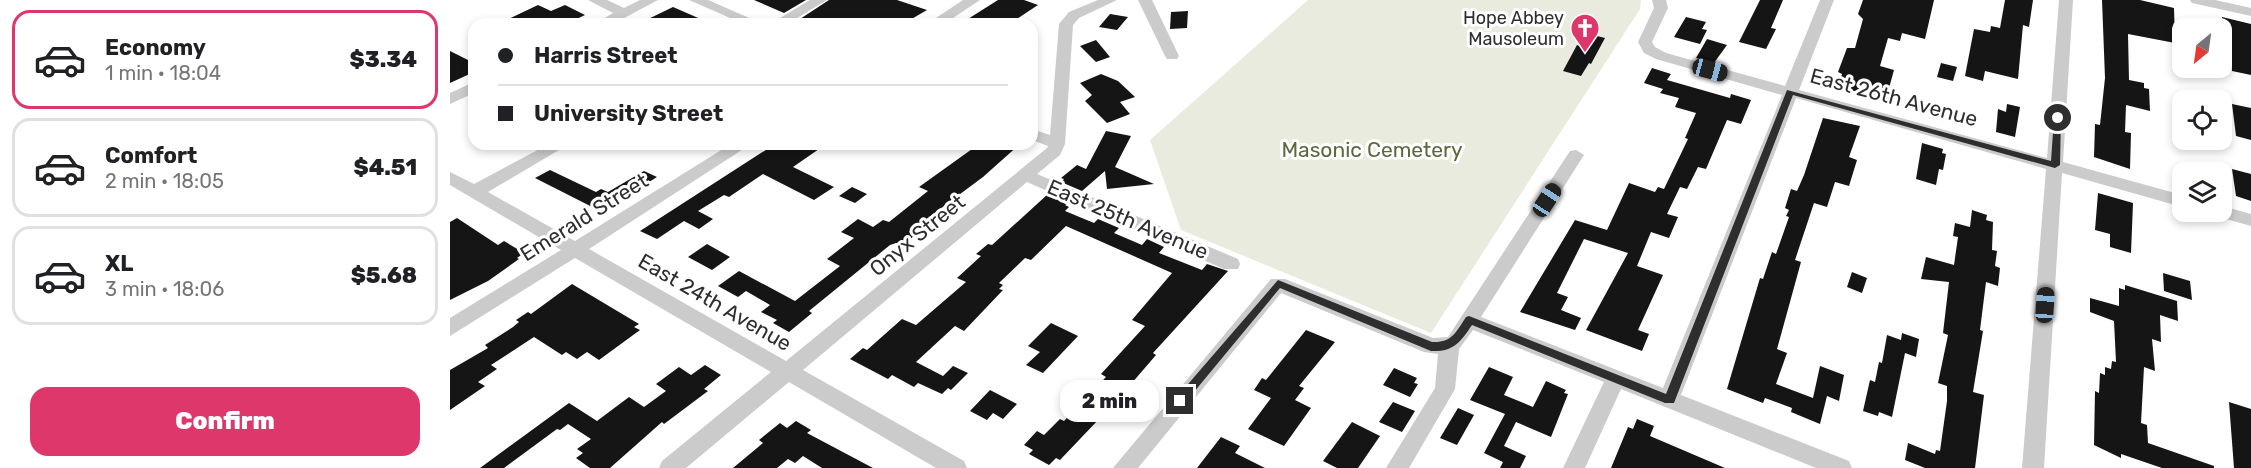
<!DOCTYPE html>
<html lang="en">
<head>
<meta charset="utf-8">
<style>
  body { margin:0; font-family:Rubik,sans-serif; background:#f2f2f2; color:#202124; height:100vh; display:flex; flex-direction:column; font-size:22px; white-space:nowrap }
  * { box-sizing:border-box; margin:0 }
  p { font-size:20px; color:#757577 }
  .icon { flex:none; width:33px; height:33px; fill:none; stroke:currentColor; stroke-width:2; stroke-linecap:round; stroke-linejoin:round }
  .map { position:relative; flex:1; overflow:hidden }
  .panel { display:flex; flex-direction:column; background:#fff; width:450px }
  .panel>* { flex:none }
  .banner { position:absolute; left:18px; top:18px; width:570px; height:132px; border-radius:18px; box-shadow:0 3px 9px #0003; display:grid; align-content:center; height:132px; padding:0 30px; background:#fff }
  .needle { width:39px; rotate:209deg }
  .fabs { position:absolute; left:1722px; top:18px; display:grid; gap:12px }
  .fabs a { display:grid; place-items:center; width:60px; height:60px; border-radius:12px; background:#fff; box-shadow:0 3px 9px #0003; font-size:30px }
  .end { position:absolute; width:27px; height:27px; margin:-14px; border:8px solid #2e2e2e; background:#fff; box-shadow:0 0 0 3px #fff }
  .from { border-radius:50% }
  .bubble { position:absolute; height:42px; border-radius:18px; background:#fff; box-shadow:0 3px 9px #0003; font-size:20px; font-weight:800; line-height:42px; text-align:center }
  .car { position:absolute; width:18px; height:36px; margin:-18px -9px; border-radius:8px; box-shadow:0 0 4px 2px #0007; background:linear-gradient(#222 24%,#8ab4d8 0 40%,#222 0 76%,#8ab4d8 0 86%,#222 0) }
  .banner b { display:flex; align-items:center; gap:21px; height:57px; font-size:22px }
  .banner b+b { border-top:2px solid #e0e0e0 }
  .banner i { width:15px; height:15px; background:#202124 }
  ul { padding:10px 0 0; list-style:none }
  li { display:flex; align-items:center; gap:18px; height:99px; margin:0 12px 9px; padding:0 18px; border:3px solid #e0e0e0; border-radius:18px }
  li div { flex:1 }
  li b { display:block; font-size:22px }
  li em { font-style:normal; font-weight:800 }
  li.current { border-color:#de376c }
  li>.icon { width:54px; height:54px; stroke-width:1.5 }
  .primary-button { display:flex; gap:12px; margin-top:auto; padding:12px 30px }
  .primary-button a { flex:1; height:69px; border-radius:18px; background:#de376c; color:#fff; font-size:24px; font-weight:800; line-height:69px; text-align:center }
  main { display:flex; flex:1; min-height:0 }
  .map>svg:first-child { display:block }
  .green { fill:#e8ebdd }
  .building { fill:#151515 }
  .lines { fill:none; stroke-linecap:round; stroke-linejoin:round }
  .minor { fill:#cbcbcb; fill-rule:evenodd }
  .route { fill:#2e2e2e }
  .labels { text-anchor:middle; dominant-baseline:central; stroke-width:6; stroke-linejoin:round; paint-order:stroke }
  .far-poi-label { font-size:18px; fill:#2e2e2e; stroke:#fff; text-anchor:end }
  .street-label { font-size:21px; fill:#2e2e2e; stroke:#fff }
  .park-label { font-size:21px; fill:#5c683d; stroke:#fff }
</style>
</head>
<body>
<main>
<section class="panel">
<ul>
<li class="current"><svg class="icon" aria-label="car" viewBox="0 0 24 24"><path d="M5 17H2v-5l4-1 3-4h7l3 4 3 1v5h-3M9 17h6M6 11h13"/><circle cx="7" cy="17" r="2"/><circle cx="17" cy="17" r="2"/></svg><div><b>Economy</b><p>1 min · 18:04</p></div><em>$3.34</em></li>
<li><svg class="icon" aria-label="car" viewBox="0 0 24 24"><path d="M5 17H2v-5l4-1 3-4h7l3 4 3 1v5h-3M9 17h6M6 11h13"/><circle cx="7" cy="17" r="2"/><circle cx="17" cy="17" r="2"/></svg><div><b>Comfort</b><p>2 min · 18:05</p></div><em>$4.51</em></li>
<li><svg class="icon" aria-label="car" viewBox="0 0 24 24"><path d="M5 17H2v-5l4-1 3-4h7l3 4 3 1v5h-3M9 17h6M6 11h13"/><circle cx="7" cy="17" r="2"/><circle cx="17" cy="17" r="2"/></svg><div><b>XL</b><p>3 min · 18:06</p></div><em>$5.68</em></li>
</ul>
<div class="primary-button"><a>Confirm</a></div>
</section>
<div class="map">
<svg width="1801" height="468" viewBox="0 0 1801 468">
  <rect width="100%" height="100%" fill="#fff"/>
  <polygon class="green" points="858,0 1191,0 1190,9 981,333 731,230 700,140"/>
  <g class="building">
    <polygon points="304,0 356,0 334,13"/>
    <polygon points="379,0 447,0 477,10 453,24 362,24 350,19"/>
    <polygon points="548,0 574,0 588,5 559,24 510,24"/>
    <polygon points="1310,0 1333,0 1321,28 1326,29 1316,49 1289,42"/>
    <polygon points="1413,0 1484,0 1475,39 1452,33 1450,41 1438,38 1430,66 1444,70 1436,99 1388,87 1392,74 1388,72 1397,48 1405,48 1413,19 1408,14"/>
    <polygon points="1555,0 1583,0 1579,27 1573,25 1568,79 1535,71 1533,81 1515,76 1524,29 1540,32 1541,26 1550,28"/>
    <polygon points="1652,0 1690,0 1724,8 1725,43 1678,34 1679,80 1694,83 1694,88 1699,89 1700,111 1676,105 1675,132 1681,133 1680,169 1644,157 1645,124 1650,125 1655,78"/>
    <polygon points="88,5 101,11 115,5 135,15 116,24 48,24"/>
    <polygon points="223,7 262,24 188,24"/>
    <polygon points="738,11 737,28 720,29 721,12"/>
    <polygon points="660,14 678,17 667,30 649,27"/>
    <polygon points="1236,17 1256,22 1252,29 1257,30 1250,44 1224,37"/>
    <polygon points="1772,17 1801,24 1801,75 1782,71 1780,53 1774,52"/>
    <polygon points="1139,34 1155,38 1141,64 1139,63 1131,76 1113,71 1127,45 1130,46"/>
    <polygon points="1257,39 1277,45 1264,63 1246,58"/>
    <polygon points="646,40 660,57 646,62 630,46"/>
    <polygon points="0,51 24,63 24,72 0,83"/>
    <polygon points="1491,63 1507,67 1503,81 1487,77"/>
    <polygon points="1202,68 1221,74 1217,80 1280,98 1281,94 1301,100 1291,124 1277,120 1256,169 1248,167 1237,189 1230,187 1217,214 1228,217 1219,238 1201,232 1187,266 1213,275 1188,330 1199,334 1192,351 1136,330 1178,253 1134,239 1107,293 1118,297 1111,310 1131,318 1125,330 1070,312 1125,220 1157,230 1179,183 1205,192 1208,187 1214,189 1238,139 1235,138 1246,113 1225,107 1229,98 1210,93 1213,89 1194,83"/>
    <polygon points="651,74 668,81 685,97 670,102 680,114 657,123 635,101 642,95 630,83"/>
    <polygon points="1557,104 1570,107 1565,137 1546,132 1548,109 1556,112"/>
    <polygon points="1782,104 1801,108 1801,140 1786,136"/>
    <polygon points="1373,118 1410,126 1399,157 1407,160 1399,186 1385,182 1377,207 1364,203 1345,260 1351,262 1327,349 1337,353 1326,384 1363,398 1370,366 1394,375 1389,401 1377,396 1370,424 1341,412 1342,408 1315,398 1313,403 1277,389 1310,278 1313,279 1322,252 1326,254 1339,217 1336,216 1339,210 1335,208 1341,189 1347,191 1354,175"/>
    <polygon points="656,131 681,136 665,167 704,184 657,189 655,171 632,191 611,182 614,179 611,178 627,165 636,169"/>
    <polygon points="1472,143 1493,149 1492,153 1496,154 1493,170 1489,169 1486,185 1466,179"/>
    <polygon points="325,144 357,144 369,149 343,167 384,187 364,200 313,174 279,197 274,195 248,211 263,219 249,229 234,221 207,239 190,231"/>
    <polygon points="529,144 570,144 533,177 459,232 465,235 452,246 446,243 440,245 359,311 362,313 339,332 323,323 327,320 311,312 320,305 296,291 288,297 268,286 289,271 345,301 390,266 377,259 404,238 391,232 408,219 423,227 433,220 439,222 478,191 469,187"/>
    <polygon points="1782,169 1801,174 1801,201 1786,196"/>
    <polygon points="100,170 146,192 151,189 158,192 194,171 207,177 152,212 85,178"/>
    <polygon points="402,187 417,194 405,203 389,196"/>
    <polygon points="1648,193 1683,203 1681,253 1660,247 1660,234 1645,230"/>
    <polygon points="598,194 618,203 615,205 619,207 615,211 644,223 648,219 669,228 664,233 692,245 697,239 714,247 709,253 752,270 757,264 778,271 703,353 706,355 669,398 610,460 606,458 599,465 579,454 583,450 574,445 587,431 594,435 610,419 614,421 656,377 651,374 695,326 682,320 722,273 616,226 581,260 575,258 549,283 553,285 549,289 553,290 514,331 505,326 466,362 493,376 503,366 518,373 501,390 498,388 492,394 468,383 464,387 442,375 438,379 400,359 413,348 417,350 452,319 466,325 516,282 507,278 531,256 526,254 538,244 542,245"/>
    <polygon points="1522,210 1537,215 1536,220 1543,222 1542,250 1547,251 1545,266 1550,268 1548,286 1536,282 1530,330 1533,331 1523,392 1534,395 1525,468 1475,468 1455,460 1458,443 1485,454 1486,450 1490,451 1497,401 1497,386 1488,383 1498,335 1493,333 1499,282 1471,279 1476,257 1504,265 1508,237 1503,236 1505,223 1520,227"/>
    <polygon points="7,218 48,245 54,241 74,253 67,258 69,259 38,281 0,300 0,222"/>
    <polygon points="257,244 280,257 262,270 238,257"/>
    <polygon points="1402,272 1417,278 1412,293 1397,287"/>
    <polygon points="1713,273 1740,281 1742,300 1714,291"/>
    <polygon points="122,284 189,324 184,327 190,330 149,360 137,352 127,359 116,352 112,355 84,337 41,365 47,369 28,382 35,386 0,410 0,370 38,348 35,345 63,327 69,322 66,320 78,312 81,314"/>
    <polygon points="1675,285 1727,301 1728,321 1710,315 1711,342 1702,339 1705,371 1694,367 1691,423 1697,425 1698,443 1764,466 1764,468 1712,468 1671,454 1671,458 1644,445 1645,391 1649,393 1650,373 1655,375 1655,367 1661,369 1662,361 1666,362 1664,321 1640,312 1640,298 1669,306 1669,288 1675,290"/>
    <polygon points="601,323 628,336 593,373 576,365 590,352 578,346"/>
    <polygon points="856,330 885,342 849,386 854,388 845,400 861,408 834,446 798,429 821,398 804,390 812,378 816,380"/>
    <polygon points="1452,333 1469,339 1466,357 1455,353 1442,417 1429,412 1428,416 1413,411 1420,380 1425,382 1429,362 1432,363 1437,335 1451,340"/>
    <polygon points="255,365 271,375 254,389 258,391 214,424 212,422 160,468 140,468 126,458 133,453 127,449 141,439 118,424 110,430 107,429 54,468 30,468 119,403 147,421 179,397 194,407 216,391 206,384 229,367 241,375"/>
    <polygon points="1039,367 1063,377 1054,395 1083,407 1096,381 1116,390 1114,393 1118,394 1101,437 1066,422 1054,446 1076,456 1070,468 1050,468 1053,462 1034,453 1055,414 1020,400"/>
    <polygon points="944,368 967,378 964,383 968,384 960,397 933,385"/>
    <polygon points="540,390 567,404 553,419 543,413 537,420 520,411"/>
    <polygon points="943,402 965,411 952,432 929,422"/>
    <polygon points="1779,402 1801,409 1801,468 1784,468"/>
    <polygon points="1008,408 1024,415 1007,445 990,438"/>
    <polygon points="1187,419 1204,426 1200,436 1275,468 1161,468 1178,427 1183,429"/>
    <polygon points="346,421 361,430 357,433 423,468 372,468 353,456 345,463 338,459 327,468 283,468 313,443 309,440 330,423 337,428"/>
    <polygon points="902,422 930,436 908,468 887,468 873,461"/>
    <polygon points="771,437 790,446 785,453 815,468 747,468"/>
  </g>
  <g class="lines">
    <g class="minor">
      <polygon points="138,0 157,0 174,8 190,0 208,0 163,24 145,24 163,13"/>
      <polygon points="239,0 258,0 313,24 294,24"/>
      <polygon points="360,0 377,0 337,24 320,24"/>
      <polygon points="513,0 530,0 494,24 477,24"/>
      <polygon points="648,0 667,0 629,18 623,25 615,144 610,155 587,174 788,259 790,264 788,269 774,269 577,182 353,370 514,461 517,468 486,468 339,382 236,468 209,468 212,461 321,372 125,258 0,336 0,318 111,250 0,185 0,172 24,184 99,144 119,144 38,192 125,241 281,144 301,144 139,249 336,361 597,148 598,146 582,140 582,129 600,135 609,24 619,12"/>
      <polygon points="688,0 702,0 729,56 727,59 717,59 715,56"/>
      <polygon points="1202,0 1216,0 1218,8 1202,42 1205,47 1216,53 1335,86 1370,0 1384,0 1349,90 1597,158 1609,0 1623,0 1613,162 1732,195 1732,207 1612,173 1594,468 1572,468 1596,169 1346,98 1231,395 1399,461 1402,468 1366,468 1171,389 1135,468 1113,468 1154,382 1023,330 1009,349 1005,389 959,468 936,468 985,388 988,354 974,352 831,293 688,468 663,468 821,279 835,279 983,338 998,337 1120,151 1126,150 1134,155 1031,317 1213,388 1332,95 1206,59 1194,53 1188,42 1204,8"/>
      <polygon points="1740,0 1765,0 1801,8 1801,16 1742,3"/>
      <polygon points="24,82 24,93 0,104 0,93"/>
      <polygon points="1772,206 1801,214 1801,226 1765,216 1763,212 1772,212"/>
    </g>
  </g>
  <path class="route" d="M1337 90 1601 161 1604 118 1611 116 1610 165 1605 168 1343 95 1224 403H1215L1022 325C1010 343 1003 352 981 351L830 288 734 404H726V398L828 280 982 342C1002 343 1006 332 1016 317L1019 316 1216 394Z"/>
  <defs>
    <g id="church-pin" transform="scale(1.5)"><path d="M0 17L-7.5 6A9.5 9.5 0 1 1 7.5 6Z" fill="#de376c" stroke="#fff"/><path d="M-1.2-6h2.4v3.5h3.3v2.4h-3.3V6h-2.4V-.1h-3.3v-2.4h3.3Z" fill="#fff"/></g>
  </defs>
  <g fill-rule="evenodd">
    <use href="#church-pin" x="1135" y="28"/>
  </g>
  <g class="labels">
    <g class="far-poi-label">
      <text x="1114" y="18">Hope Abbey<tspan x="1114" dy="21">Mausoleum</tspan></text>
    </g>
    <g class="street-label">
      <text transform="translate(1444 97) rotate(15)">East 26th Avenue</text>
      <text transform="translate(134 217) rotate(-32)">Emerald Street</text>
      <text transform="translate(678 219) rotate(23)">East 25th Avenue</text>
      <text transform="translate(467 235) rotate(-39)">Onyx Street</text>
      <text transform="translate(265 302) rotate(30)">East 24th Avenue</text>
    </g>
    <g class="park-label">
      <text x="922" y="149">Masonic Cemetery</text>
    </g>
  </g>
</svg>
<div class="fabs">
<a><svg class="needle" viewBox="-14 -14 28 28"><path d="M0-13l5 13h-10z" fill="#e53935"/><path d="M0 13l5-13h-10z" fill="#757577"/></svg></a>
<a><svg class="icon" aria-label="locate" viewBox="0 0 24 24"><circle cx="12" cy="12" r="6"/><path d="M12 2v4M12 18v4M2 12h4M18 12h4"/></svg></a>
<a><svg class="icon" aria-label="layers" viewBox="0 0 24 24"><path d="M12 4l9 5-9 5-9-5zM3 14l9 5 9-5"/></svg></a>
</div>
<i class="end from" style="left:1608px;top:118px"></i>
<i class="end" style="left:730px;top:401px"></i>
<div class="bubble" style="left:610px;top:380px;width:99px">2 min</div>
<i class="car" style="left:1260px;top:70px;rotate:105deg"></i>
<i class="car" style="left:1097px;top:200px;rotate:33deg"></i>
<i class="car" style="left:1595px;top:305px;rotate:4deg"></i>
<div class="banner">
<b><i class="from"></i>Harris Street</b>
<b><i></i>University Street</b>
</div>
</div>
</main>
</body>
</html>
